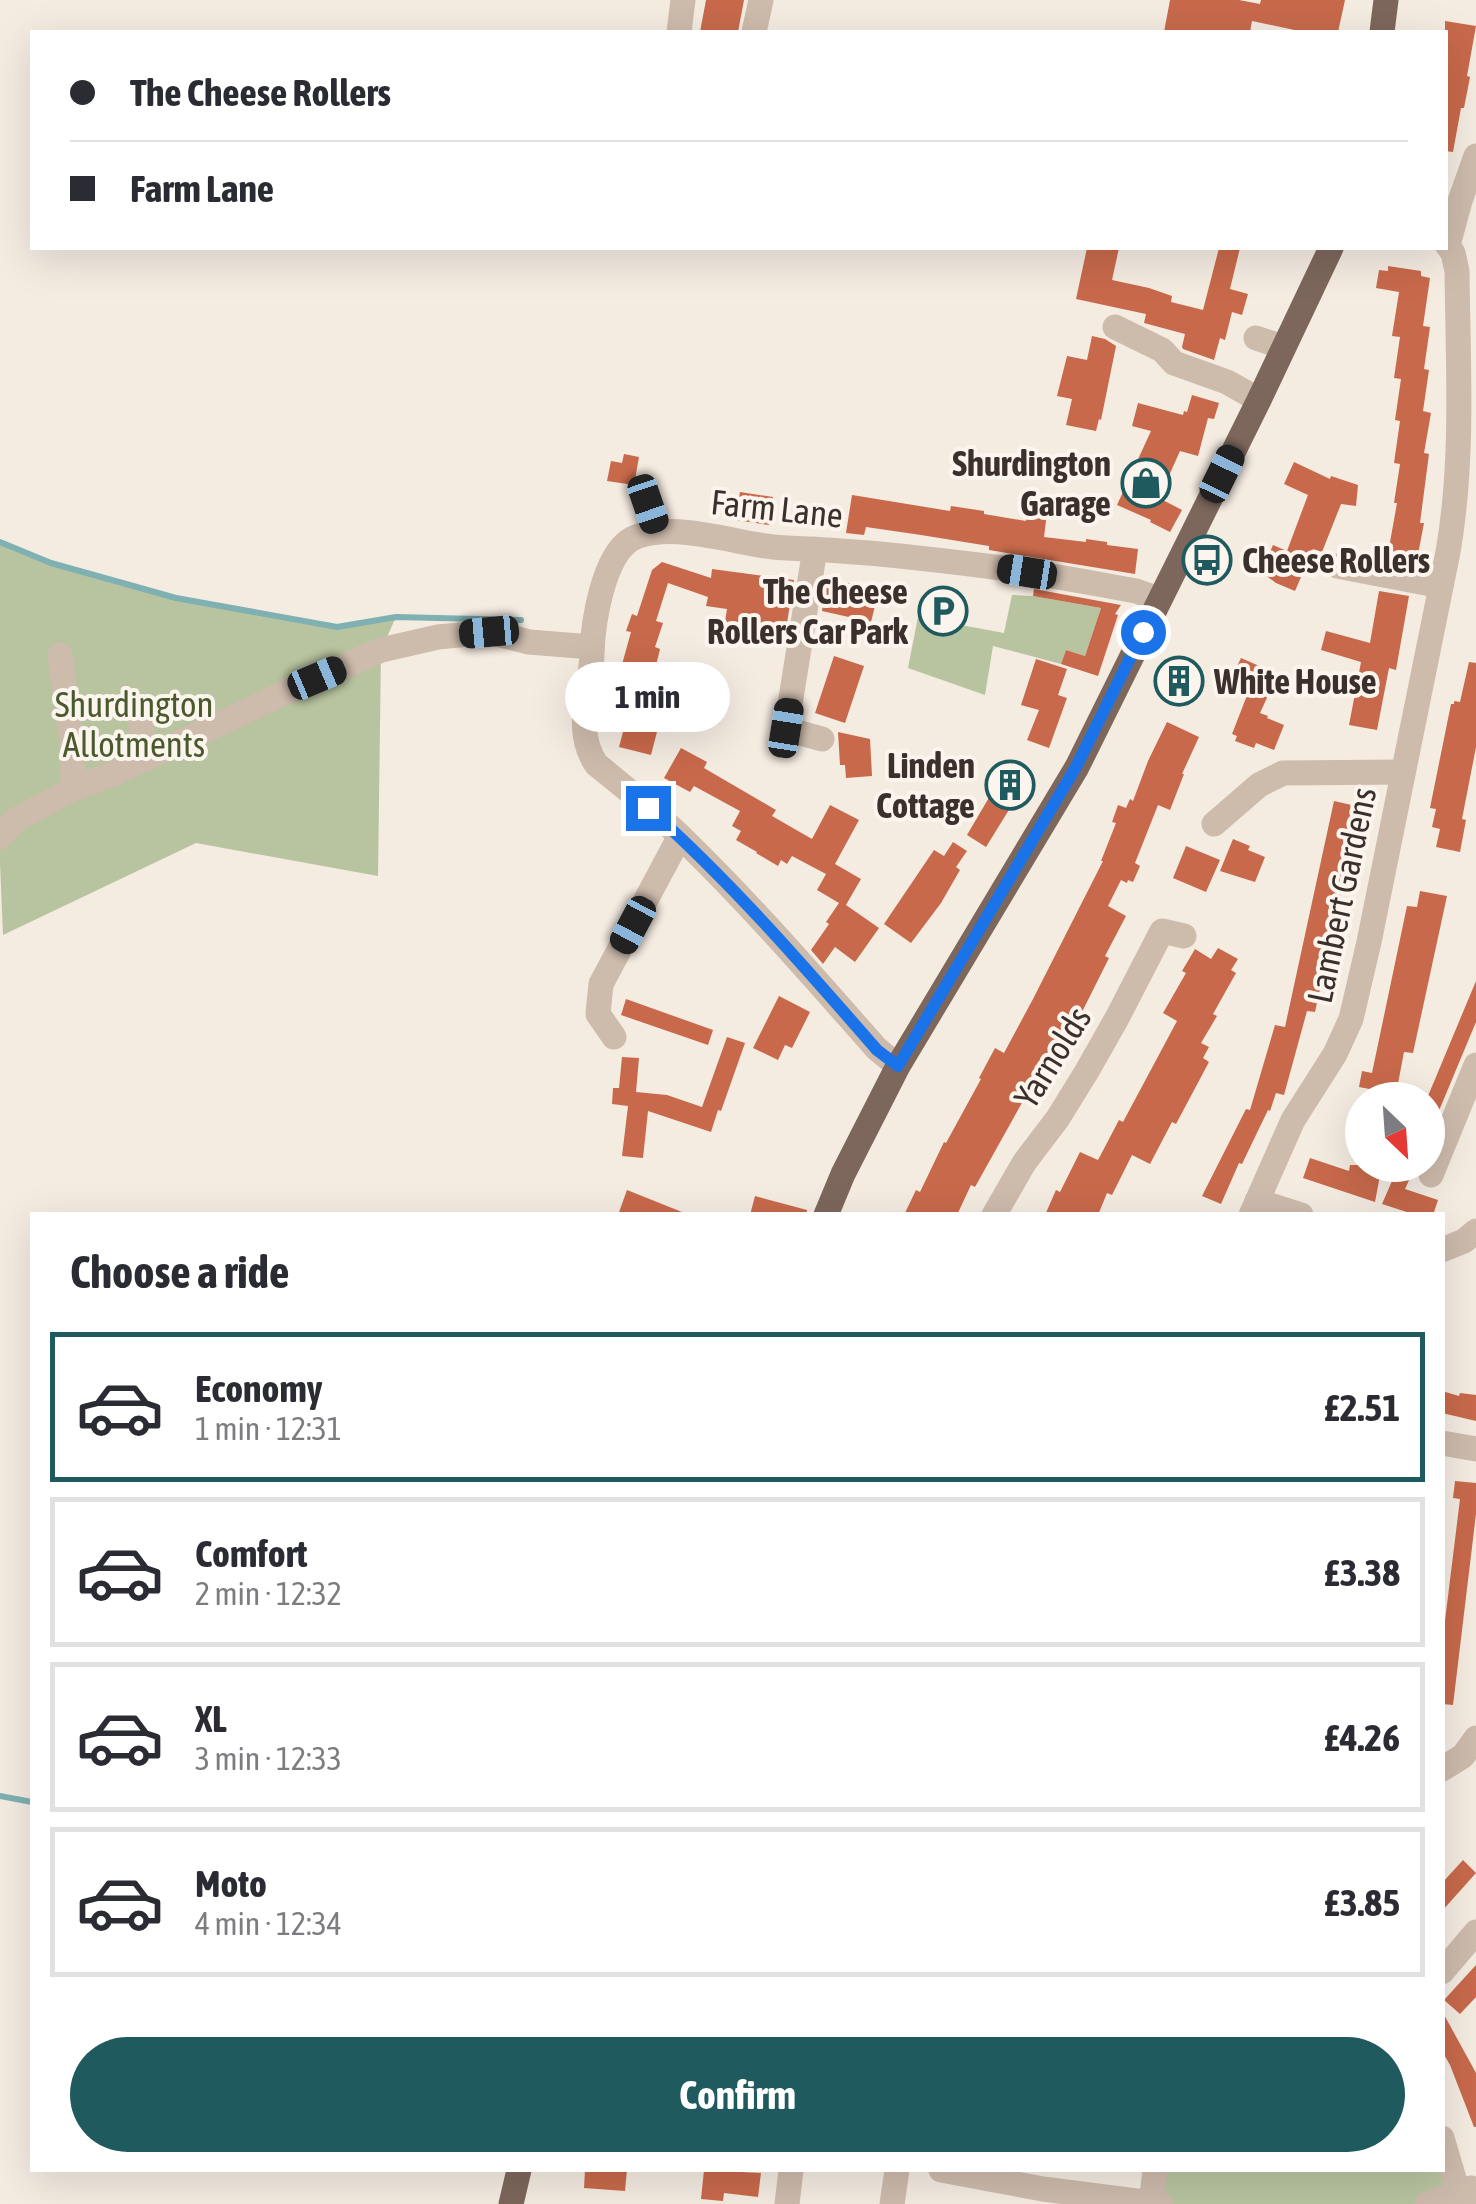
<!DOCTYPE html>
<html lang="en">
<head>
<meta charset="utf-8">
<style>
  body { margin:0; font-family:"Asap Condensed",sans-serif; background:#f7f7f7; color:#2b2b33; height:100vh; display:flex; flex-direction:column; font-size:38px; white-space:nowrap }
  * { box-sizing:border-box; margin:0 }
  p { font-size:32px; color:#7c7c81 }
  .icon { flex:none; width:55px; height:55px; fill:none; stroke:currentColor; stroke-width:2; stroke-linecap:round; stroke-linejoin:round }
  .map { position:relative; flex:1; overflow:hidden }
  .side { position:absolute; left:30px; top:1212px; width:1415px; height:960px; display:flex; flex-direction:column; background:#fff; border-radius:0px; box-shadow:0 10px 40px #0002 }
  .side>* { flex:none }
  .guide { position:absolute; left:30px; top:30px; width:1418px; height:220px; border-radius:0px; box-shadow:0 10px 40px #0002; display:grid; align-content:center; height:220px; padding:0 40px; background:#fff }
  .needle { width:65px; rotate:155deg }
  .controls { position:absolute; left:1345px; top:1082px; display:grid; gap:20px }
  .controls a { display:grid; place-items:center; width:100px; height:100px; border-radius:50%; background:#fff; box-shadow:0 10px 40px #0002; font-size:50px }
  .end { position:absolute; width:45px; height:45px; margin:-22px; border:12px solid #1a73e8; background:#fff; box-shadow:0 0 0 5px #fff }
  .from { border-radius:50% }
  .bubble { position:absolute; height:70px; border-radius:35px; background:#fff; box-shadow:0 10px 40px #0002; font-size:32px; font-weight:700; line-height:70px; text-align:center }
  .car { position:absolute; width:30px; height:60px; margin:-30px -15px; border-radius:12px; box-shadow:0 0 8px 2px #0007; background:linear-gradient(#222 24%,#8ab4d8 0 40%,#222 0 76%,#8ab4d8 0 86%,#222 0) }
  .guide b { display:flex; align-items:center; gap:35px; height:95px; font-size:38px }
  .guide b+b { border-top:2px solid #e1e1e2 }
  .guide i { width:25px; height:25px; background:#2b2b33 }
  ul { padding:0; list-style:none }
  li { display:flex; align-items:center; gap:30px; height:150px; margin:0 20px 15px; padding:0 20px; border:5px solid #e1e1e2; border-radius:0px }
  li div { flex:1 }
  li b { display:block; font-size:38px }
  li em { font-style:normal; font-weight:700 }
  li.on { border-color:#1f5a5e }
  li>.icon { width:90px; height:90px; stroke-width:1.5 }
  h2 { padding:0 40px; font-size:45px; line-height:120px }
  .button { display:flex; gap:20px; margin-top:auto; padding:20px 40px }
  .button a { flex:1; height:115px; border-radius:60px; background:#1f5a5e; color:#fff; font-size:40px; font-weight:700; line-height:115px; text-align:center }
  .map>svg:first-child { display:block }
  .green { fill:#b8c4a0 }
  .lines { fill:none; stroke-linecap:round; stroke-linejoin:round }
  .stream { stroke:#7fb0b2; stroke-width:6 }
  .building { fill:#c8694b }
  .minor { stroke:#cdbbac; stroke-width:25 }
  .major { stroke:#7d675c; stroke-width:25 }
  .route { stroke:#1a73e8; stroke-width:12 }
  .labels { text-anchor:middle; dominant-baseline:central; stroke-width:8; stroke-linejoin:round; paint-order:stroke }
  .poi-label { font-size:35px; font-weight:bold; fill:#3b302b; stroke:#fbf5ee; text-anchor:end }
  .street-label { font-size:35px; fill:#3b302b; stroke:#fbf5ee }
  .park-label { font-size:35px; fill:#4a5a2e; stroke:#fbf5ee }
</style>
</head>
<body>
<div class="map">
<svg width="1476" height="2204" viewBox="0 0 1476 2204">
  <rect width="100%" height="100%" fill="#f4ebe1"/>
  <g class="green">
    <polygon points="0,541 51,563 176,598 336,627 396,617 381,650 378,876 196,843 3,935 0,863"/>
    <polygon points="1012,595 1033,596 1101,608 1085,656 1066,650 1061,664 993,646 985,695 908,668 918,617 1004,633"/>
    <polygon points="1155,2170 1442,2170 1458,2192 1427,2204 1107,2204 1151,2203"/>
  </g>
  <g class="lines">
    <g class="stream">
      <polyline points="0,542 51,563 176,598 337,627 396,617 521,620"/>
      <polyline points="0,1796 32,1802"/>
    </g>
  </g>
  <g class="building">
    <polygon points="706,0 744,0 738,32 700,32"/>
    <polygon points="1170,0 1239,0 1260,4 1261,0 1345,0 1338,32 1304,32 1252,21 1250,32 1164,32"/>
    <polygon points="1445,21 1476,26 1467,76 1470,77 1464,108 1461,108 1453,152 1445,151"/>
    <polygon points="1087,248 1119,248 1112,280 1149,288 1172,296 1171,302 1203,310 1219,248 1240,248 1230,289 1248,294 1242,315 1232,312 1225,340 1220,338 1214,360 1183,349 1182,347 1185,334 1144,323 1146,314 1076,299"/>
    <polygon points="1388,266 1421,271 1421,276 1430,278 1423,326 1430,327 1424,369 1429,370 1423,411 1431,413 1424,453 1429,454 1420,523 1424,523 1416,565 1387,559 1397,503 1394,503 1400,464 1394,463 1400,421 1395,420 1401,379 1394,378 1400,337 1392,336 1399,292 1376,288 1379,270 1388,271"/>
    <polygon points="1092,336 1105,339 1116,346 1101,420 1099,419 1096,431 1066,425 1072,399 1057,396 1067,356 1087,360"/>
    <polygon points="1192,395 1219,403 1214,419 1208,418 1198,456 1180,451 1159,498 1182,510 1170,532 1150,522 1151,520 1117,505 1151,431 1132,426 1138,403 1183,415 1184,411 1187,412"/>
    <polygon points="624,454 639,457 634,485 607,481 611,461 622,463"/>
    <polygon points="1294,462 1330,479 1331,476 1358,485 1356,506 1341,504 1322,552 1313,549 1295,591 1276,583 1261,572 1273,545 1287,551 1308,495 1284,484"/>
    <polygon points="740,492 773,497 769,525 736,520"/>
    <polygon points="852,495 950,511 951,506 984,511 984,514 1026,521 1028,511 1047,513 1044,537 1086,542 1086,539 1107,542 1107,545 1138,549 1135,574 989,550 989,546 921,535 866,527 864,535 846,533"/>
    <polygon points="662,562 711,578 712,569 794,580 785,635 777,634 777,631 743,626 740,643 722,640 727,609 706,606 708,597 668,583 656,621 663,623 655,647 660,649 652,682 660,684 650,720 649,730 657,732 651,755 619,747 629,709 620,707 630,670 621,668 631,632 626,631 632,614 637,616 652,570"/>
    <polygon points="827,578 868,588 867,592 878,594 871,622 822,611"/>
    <polygon points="1034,589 1121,605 1115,614 1118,615 1098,676 1061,664 1066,650 1085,656 1101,608 1033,596"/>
    <polygon points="1379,591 1409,596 1396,670 1389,668 1377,730 1349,725 1361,662 1321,650 1326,631 1370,643"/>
    <polygon points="834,656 864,666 845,723 815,713"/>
    <polygon points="1241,658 1278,674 1260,713 1268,716 1267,718 1284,725 1274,750 1256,743 1254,748 1235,741 1237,736 1232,734 1246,698 1226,689"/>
    <polygon points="1036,659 1067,669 1058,695 1067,698 1049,748 1027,740 1039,710 1021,705"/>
    <polygon points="1181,659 1199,672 1177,702 1159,690"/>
    <polygon points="1469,662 1476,663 1476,747 1462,819 1466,820 1460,852 1436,847 1440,829 1432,827 1436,809 1430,808 1451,704 1454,704 1454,701 1460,702"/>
    <polygon points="1167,722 1199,737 1182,774 1184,774 1170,810 1158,805 1135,863 1140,866 1133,882 1128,880 1127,883 1121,880 1108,906 1126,916 1105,956 1109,958 1077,1022 1075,1020 1052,1062 1050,1061 1027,1103 1023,1101 975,1187 971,1185 957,1215 904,1215 916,1190 920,1192 944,1142 946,1143 981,1079 979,1078 995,1048 1004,1053 1033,999 1103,861 1101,861 1116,823 1112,822 1118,805 1126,808 1130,799 1133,801 1148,761"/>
    <polygon points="838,732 870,739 872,776 846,778 845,765 840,765"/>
    <polygon points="681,748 707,762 704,768 776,810 772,816 812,839 830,805 859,820 835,864 861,879 846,905 879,928 855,962 835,947 823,964 811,950 829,924 826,922 839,903 817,890 826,874 792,856 787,864 781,860 778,866 756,853 757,852 736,840 741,831 732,826 740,811 694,786 690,792 664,778"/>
    <polygon points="1007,767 1028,779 986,847 967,835"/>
    <polygon points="1334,801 1356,806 1352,824 1359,826 1349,870 1355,871 1352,887 1343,885 1336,916 1344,918 1337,950 1329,948 1315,1012 1307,1011 1284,1095 1276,1093 1270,1111 1268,1110 1242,1164 1239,1163 1221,1204 1202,1196 1246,1109 1250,1110 1275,1025 1285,1027"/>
    <polygon points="1233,839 1250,846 1248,850 1265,857 1255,882 1220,871"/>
    <polygon points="953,842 967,851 956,867 960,870 941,903 911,943 884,924 934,850 944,856"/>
    <polygon points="1186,846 1220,860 1206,892 1173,878"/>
    <polygon points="1420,891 1447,896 1413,1053 1404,1052 1396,1094 1359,1087 1362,1071 1372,1073 1407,906 1417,907"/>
    <polygon points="1218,948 1238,959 1231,970 1236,973 1213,1014 1217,1016 1201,1043 1209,1047 1203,1058 1209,1062 1176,1124 1172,1122 1150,1164 1132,1155 1112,1195 1107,1193 1098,1215 1045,1215 1056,1190 1060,1192 1080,1152 1098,1160 1119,1120 1123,1122 1177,1021 1163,1013 1186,973 1182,971 1195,949 1211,959"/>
    <polygon points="1476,981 1476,1022 1428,1137 1428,1096"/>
    <polygon points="779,996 810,1012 792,1048 785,1045 778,1060 753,1048"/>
    <polygon points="626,999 713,1030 708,1045 621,1015"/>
    <polygon points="727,1037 745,1043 721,1111 718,1110 711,1132 648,1111 643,1158 622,1156 628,1106 612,1104 613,1088 619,1088 622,1057 639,1058 636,1092 667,1095 702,1107"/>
    <polygon points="1310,1158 1349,1171 1350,1165 1382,1165 1375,1202 1303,1178"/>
    <polygon points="1399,1165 1416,1165 1405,1189 1438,1200 1433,1215 1416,1215 1382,1204"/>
    <polygon points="627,1190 687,1214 687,1215 618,1215"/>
    <polygon points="755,1196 807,1210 807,1215 750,1215"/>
    <polygon points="1442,1391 1459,1396 1460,1393 1476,1395 1476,1421 1442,1413"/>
    <polygon points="1455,1481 1476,1483 1476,1514 1453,1705 1442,1704 1442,1645 1460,1499 1453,1498"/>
    <polygon points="1463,1860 1476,1873 1442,1911 1442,1883"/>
    <polygon points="1476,1965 1476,1997 1460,2014 1444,2000"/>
    <polygon points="1442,2011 1476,2073 1476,2127 1474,2127 1450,2065 1442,2051"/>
    <polygon points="585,2170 627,2170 625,2191 584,2188"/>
    <polygon points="704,2170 761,2173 758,2197 724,2193 723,2201 701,2199"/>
  </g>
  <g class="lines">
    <g class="minor">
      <polyline points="679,32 683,0"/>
      <polyline points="754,32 761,0"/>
      <polyline points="1448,245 1460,201 1476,156"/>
      <polyline points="1115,327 1162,350 1174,363 1227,382 1259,400"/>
      <polyline points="1256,338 1283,347"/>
      <polyline points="648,504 657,532"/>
      <polyline points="815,549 786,729 822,739"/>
      <polyline points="1337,566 1441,586"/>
      <polyline points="60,655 73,750 73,789"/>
      <polyline points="138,708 146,759"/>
      <polyline points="1214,824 1259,785 1283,773 1403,772"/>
      <polyline points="0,837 15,820 73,789 115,773 299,686 381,650 438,637 489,632 529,642 592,647"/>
      <polyline points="614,1037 598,1014 601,984 680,836"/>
      <path d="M898 1066 877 1049C814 978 752 906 683 839 656 812 625 788 596 764 573 729 591 691 592 653 593 622 603 558 630 540 665 519 734 543 773 547 795 549 818 549 841 551 889 554 938 560 986 566 1036 572 1086 582 1136 591L1159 599"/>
      <polyline points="1431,1175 1476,1065"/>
      <polyline points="1257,1201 1301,1215"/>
      <polyline points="994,1215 1024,1163 1058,1118 1087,1071 1117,1018 1162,931 1184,936"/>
      <path d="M1251 1215 1293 1120 1335 1054 1351 1019 1369 942 1448 552C1464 460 1458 364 1457 271L1453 253 1445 242"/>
      <polyline points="1442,1250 1464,1241 1476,1231"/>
      <polyline points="1442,1443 1476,1449"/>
      <polyline points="1442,1769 1463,1756 1476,1738"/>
      <polyline points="1442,1972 1476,1932"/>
      <polyline points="1442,2138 1458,2192 1473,2204"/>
      <polyline points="941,2170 1043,2189 1160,2204"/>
      <polyline points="1151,2203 1155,2170"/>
      <polyline points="787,2204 791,2170"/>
      <polyline points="892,2204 897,2170"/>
      <polyline points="1427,2204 1471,2188"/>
    </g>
    <g class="major">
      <polyline points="1382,32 1386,0"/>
      <polyline points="826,1215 843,1174 898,1066 1077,767 1259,400 1331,248"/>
      <polyline points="511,2204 519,2170"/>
    </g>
  </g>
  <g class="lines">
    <path class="route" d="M648 808C731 882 804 966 877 1050L898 1066 1076 767 1143 632"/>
  </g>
  <defs>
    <g id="shop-ring" transform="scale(2.5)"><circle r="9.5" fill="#fbf5ee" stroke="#1f5a5e" stroke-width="1.5"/><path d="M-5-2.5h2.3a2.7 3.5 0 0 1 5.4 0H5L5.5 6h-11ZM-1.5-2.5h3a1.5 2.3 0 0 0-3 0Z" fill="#1f5a5e"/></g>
    <g id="bus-ring" transform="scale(2.5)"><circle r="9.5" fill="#fbf5ee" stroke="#1f5a5e" stroke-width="1.5"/><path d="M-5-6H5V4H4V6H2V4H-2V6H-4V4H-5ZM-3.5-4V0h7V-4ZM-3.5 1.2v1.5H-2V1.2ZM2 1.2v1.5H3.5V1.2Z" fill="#1f5a5e"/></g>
    <g id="parking-ring" transform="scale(2.5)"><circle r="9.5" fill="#fbf5ee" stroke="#1f5a5e" stroke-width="1.5"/><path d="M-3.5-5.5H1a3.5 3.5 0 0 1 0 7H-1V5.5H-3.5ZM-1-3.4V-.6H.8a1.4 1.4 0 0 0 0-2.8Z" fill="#1f5a5e"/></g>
    <g id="building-ring" transform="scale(2.5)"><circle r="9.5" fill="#fbf5ee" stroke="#1f5a5e" stroke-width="1.5"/><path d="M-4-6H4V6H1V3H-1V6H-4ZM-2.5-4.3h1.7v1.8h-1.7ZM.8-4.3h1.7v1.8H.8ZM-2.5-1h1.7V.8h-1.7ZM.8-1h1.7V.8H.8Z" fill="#1f5a5e"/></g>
  </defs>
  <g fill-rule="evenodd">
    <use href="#shop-ring" x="1146" y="483"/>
    <use href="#bus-ring" x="1207" y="560"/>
    <use href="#parking-ring" x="943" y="611"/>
    <use href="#building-ring" x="1179" y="681"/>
    <use href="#building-ring" x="1010" y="785"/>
  </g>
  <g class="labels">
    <g class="poi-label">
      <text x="1111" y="463">Shurdington<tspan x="1111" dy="40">Garage</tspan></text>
      <text x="1242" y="560" text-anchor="start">Cheese Rollers</text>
      <text x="908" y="591">The Cheese<tspan x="908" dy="40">Rollers Car Park</tspan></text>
      <text x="1214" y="681" text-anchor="start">White House</text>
      <text x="975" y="765">Linden<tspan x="975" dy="40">Cottage</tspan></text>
    </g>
    <g class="street-label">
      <text transform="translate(777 508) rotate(6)">Farm Lane</text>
      <text transform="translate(1341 895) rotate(-78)">Lambert Gardens</text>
      <text transform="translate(1052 1057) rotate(-58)">Yarnolds</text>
    </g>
    <g class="park-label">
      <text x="134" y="704">Shurdington<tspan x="134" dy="40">Allotments</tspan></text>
    </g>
  </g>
</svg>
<div class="controls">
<a><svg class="needle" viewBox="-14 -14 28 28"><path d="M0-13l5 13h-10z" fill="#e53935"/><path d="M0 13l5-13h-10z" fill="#7c7c81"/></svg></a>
</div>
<i class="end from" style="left:1143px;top:632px"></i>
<i class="end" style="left:648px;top:808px"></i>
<div class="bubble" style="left:565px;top:662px;width:165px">1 min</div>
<i class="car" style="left:1222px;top:474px;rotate:26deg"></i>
<i class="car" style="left:648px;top:504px;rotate:161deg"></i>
<i class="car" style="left:1027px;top:572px;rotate:279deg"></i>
<i class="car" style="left:489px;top:632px;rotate:265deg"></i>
<i class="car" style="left:317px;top:678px;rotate:67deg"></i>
<i class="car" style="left:786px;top:728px;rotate:9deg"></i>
<i class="car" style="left:633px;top:925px;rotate:208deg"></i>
<div class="guide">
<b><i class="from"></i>The Cheese Rollers</b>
<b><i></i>Farm Lane</b>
</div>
<section class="side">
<h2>Choose a ride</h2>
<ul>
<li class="on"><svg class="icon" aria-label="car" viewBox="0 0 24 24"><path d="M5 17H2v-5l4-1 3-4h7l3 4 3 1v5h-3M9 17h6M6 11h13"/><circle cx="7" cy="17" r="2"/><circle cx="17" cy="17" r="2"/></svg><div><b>Economy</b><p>1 min · 12:31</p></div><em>£2.51</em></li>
<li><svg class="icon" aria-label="car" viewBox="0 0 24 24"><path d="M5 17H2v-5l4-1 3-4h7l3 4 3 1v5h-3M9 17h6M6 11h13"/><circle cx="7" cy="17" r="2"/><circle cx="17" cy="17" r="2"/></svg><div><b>Comfort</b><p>2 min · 12:32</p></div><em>£3.38</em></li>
<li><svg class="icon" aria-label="car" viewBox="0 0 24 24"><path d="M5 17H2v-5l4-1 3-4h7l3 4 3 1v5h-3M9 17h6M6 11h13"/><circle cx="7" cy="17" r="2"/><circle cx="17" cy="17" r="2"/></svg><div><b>XL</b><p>3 min · 12:33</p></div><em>£4.26</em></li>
<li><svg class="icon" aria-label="car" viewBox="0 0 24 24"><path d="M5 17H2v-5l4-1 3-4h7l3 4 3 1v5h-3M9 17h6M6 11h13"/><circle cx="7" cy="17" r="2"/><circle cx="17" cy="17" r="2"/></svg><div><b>Moto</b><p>4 min · 12:34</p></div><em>£3.85</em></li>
</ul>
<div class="button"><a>Confirm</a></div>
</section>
</div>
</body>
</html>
